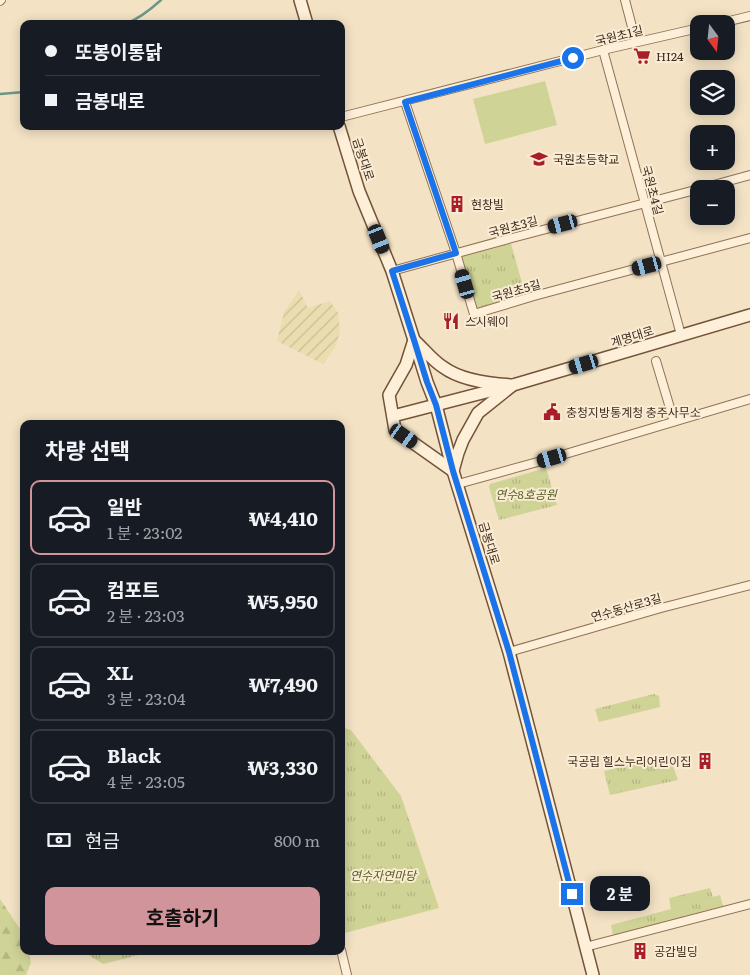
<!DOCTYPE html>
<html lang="ko">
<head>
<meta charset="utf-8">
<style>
  body { margin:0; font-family:Literata,"Noto Sans KR",serif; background:#20242c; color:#f1f3f6; height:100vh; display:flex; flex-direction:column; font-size:19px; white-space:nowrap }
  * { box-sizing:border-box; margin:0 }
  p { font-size:16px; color:#9ea1a6 }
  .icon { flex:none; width:28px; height:28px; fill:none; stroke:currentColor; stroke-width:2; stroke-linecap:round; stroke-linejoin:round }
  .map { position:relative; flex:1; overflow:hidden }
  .sheet { position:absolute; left:20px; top:420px; width:325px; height:535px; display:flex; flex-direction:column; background:#171b24; border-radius:10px; box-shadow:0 2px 12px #0003 }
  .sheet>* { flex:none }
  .hud { position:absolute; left:20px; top:20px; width:325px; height:110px; border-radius:10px; box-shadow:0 2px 12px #0003; display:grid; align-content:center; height:110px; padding:0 25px; background:#171b24 }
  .needle { width:32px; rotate:165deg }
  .controls { position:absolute; left:690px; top:15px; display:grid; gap:10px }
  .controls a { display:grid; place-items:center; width:45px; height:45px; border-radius:10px; background:#171b24; box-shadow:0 2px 12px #0003; font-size:25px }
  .end { position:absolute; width:22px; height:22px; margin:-11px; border:6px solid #1a73e8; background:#fff; box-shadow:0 0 0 2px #fff }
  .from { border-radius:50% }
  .bubble { position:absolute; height:35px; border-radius:10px; background:#171b24; box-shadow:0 2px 12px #0003; font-size:16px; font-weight:700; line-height:35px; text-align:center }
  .car { position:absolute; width:15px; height:30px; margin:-15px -8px; border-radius:6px; box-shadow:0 0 4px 1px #0007; background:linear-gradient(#222 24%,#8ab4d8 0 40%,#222 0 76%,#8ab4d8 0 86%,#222 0) }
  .hud b { display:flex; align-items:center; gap:18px; height:48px; font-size:19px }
  .hud b+b { border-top:1px solid #363941 }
  .hud i { width:12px; height:12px; background:#f1f3f6 }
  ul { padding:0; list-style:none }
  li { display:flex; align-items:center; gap:15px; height:75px; margin:0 10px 8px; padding:0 15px; border:2px solid #363941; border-radius:10px }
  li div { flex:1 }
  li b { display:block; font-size:19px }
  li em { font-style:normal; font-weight:700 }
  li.selected { border-color:#d0949a }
  li>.icon { width:45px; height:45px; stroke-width:1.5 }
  h2 { padding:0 25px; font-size:22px; line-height:60px }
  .pay { display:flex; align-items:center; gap:12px; height:55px; padding:0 25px; font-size:19px }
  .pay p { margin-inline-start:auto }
  .primary-button { display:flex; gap:10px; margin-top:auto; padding:10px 25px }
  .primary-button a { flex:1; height:58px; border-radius:10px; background:#d0949a; color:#111; font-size:20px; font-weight:700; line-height:58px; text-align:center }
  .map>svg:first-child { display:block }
  .farmland { fill:url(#farmland-furrows) }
  .grass { fill:#d0d396 }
  .forest { fill:url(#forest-firs) }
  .park { fill:url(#park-tufts) }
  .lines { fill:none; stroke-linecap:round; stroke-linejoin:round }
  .stream { stroke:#6b9688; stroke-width:2.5 }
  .street-casing { stroke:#917257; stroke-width:10 }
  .secondary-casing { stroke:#73533a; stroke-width:14 }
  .street { stroke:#fdefd8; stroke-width:8 }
  .secondary { stroke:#fdefd8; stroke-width:11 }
  .route { stroke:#1a73e8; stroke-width:6 }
  .labels { text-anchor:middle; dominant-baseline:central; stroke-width:4; stroke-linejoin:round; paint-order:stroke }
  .street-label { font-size:12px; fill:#3f2b1d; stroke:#faecd4 }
  .poi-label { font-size:12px; fill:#3f2b1d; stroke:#faecd4; text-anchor:start }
  .park-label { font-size:12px; font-style:italic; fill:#535e21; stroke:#faecd4 }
</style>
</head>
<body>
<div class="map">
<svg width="750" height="975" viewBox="0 0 750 975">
  <defs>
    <pattern id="farmland-furrows" width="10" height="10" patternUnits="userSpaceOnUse" patternTransform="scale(1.25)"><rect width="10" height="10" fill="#eaddb0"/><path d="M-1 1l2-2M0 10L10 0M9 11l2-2" fill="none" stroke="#cabe97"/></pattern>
    <pattern id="forest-firs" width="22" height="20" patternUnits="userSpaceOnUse" patternTransform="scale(1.25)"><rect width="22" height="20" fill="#d0d396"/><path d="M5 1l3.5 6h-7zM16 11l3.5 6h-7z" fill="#b4b581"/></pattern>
    <pattern id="park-tufts" width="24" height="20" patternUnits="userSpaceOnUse" patternTransform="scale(1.25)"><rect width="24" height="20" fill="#d0d396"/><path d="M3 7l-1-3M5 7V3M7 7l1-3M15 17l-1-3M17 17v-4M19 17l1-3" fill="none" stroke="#b4b581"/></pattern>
  </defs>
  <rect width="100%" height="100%" fill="#f3e2c4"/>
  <polygon class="farmland" points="299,290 308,308 330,301 338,313 340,330 336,346 323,364 277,341 284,312"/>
  <polygon class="grass" points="545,81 557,125 485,144 473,99"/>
  <polygon class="forest" points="0,899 24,935 24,951 29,951 31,963 26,975 0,975"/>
  <g class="park">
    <polygon points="510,240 526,297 478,310 474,308 461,257 463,253"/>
    <polygon points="546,468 557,505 499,520 489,487 490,484"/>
    <polygon points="654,694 659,696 660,707 599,722 595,709"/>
    <polygon points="341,727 351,730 401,796 439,908 341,934"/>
    <polygon points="669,755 678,780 610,795 604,771"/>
    <polygon points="710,888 713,897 720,895 723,906 613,935 611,925 671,909 669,898"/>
    <polygon points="82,951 155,951 103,964"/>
  </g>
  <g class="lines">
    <g class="stream">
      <path d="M125 24C139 19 150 10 161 0"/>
      <polyline points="0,94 24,92"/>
    </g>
    <g class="street-casing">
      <g id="street">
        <polyline points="625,0 636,42"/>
        <polyline points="0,1 1,0"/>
        <polyline points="717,24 750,16"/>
        <polyline points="603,50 681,335"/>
        <polyline points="405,102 456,253 474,314 534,296 750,238"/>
        <polyline points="341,117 603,50 699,28"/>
        <polyline points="699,189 750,175"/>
        <polyline points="392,271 512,238 699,189"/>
        <polyline points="656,361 673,418"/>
        <polyline points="458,484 552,458 750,399"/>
        <polyline points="509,652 661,608 750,585"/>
        <polyline points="585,947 750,904"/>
        <polyline points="341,950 347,975"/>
      </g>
    </g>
    <g class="secondary-casing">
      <g id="secondary">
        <polyline points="300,0 307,24"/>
        <polyline points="339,126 359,191 392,271 414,340 427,382 436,405 453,471 509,652 593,975"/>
        <path d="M414 340C424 349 432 360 443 367 462 381 490 384 513 385L478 413 463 440 458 453 453 471 395 430 389 395 406 365Z"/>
        <polyline points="393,416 513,385 750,315"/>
      </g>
    </g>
    <use href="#street" class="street"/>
    <use href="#secondary" class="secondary"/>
  </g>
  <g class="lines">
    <polyline class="route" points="572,894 509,652 453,471 436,405 427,382 414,340 392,271 456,253 405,102 573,58"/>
  </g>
  <defs>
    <g id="supermarket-bare" transform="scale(1.35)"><path d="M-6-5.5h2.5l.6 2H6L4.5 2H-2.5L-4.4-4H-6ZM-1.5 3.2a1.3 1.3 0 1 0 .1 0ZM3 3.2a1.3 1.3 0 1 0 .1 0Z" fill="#a81f2a" stroke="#faecd4" stroke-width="2.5" paint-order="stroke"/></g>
    <g id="school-bare" transform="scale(1.35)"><path d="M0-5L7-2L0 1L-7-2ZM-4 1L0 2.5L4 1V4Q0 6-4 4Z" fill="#a81f2a" stroke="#faecd4" stroke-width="2.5" paint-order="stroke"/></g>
    <g id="building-bare" transform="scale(1.35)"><path d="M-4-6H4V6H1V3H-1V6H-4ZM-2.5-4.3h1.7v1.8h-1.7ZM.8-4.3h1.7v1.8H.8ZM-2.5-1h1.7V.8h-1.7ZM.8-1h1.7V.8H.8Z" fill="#a81f2a" stroke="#faecd4" stroke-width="2.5" paint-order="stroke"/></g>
    <g id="restaurant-bare" transform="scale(1.35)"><path d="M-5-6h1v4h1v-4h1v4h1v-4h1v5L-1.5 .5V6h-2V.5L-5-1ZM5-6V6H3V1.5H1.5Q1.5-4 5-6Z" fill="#a81f2a" stroke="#faecd4" stroke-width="2.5" paint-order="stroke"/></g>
    <g id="civic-bare" transform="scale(1.35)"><path d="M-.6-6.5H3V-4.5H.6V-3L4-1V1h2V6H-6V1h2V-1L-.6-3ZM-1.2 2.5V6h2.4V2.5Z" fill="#a81f2a" stroke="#faecd4" stroke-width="2.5" paint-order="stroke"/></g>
  </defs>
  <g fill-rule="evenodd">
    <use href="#supermarket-bare" x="642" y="56"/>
    <use href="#school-bare" x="539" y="159"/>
    <use href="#building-bare" x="457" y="204"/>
    <use href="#restaurant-bare" x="451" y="321"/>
    <use href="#civic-bare" x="552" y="412"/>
    <use href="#building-bare" x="705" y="761"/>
    <use href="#building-bare" x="640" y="951"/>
  </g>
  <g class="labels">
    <g class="street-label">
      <text transform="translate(619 35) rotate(-14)">국원초1길</text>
      <text transform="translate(364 159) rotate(72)">금봉대로</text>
      <text transform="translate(653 190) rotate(75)">국원초4길</text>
      <text transform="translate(513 226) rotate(-15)">국원초3길</text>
      <text transform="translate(516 290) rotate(-16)">국원초5길</text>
      <text transform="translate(632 336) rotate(-17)">계명대로</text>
      <text transform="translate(490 543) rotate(73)">금봉대로</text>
      <text transform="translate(626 607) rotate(-16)">연수동산로3길</text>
    </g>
    <g class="poi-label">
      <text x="656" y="56">HI24</text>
      <text x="553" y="159">국원초등학교</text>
      <text x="471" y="204">현창빌</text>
      <text x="465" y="321">스시웨이</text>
      <text x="566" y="412">충청지방통계청 충주사무소</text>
      <text x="691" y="761" text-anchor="end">국공립 힐스누리어린이집</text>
      <text x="654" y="951">공감빌딩</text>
    </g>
    <g class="park-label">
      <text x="526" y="494">연수8호공원</text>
      <text x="383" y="875">연수자연마당</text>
    </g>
  </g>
</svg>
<div class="controls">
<a><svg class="needle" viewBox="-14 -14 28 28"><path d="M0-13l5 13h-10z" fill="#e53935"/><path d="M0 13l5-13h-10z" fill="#9ea1a6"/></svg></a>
<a><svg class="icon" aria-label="layers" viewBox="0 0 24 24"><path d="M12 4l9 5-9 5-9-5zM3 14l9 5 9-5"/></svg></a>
<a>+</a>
<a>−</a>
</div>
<i class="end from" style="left:573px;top:58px"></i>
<i class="end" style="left:572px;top:894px"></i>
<div class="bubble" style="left:590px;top:876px;width:60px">2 분</div>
<i class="car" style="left:563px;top:224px;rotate:255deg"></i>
<i class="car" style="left:379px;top:239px;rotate:158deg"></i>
<i class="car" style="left:647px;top:266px;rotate:255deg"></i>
<i class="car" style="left:465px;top:284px;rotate:344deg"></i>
<i class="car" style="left:584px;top:364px;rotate:253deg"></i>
<i class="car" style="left:404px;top:436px;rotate:125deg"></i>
<i class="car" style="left:552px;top:458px;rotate:254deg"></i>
<div class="hud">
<b><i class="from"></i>또봉이통닭</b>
<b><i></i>금봉대로</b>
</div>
<section class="sheet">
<h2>차량 선택</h2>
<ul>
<li class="selected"><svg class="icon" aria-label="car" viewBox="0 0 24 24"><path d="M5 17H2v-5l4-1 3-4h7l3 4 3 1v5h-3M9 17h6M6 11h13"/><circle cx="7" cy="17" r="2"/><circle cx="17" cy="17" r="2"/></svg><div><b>일반</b><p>1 분 · 23:02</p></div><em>₩4,410</em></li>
<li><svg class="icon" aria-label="car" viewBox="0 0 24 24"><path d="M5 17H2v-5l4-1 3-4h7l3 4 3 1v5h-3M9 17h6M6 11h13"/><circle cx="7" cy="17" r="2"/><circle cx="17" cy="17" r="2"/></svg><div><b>컴포트</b><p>2 분 · 23:03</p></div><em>₩5,950</em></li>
<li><svg class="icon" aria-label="car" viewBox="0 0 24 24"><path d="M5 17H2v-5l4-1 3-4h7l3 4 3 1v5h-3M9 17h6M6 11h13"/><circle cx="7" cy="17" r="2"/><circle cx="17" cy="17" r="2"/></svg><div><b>XL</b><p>3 분 · 23:04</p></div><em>₩7,490</em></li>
<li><svg class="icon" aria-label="car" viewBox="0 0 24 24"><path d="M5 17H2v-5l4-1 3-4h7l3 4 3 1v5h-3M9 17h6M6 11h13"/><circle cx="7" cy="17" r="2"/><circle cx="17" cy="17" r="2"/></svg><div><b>Black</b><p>4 분 · 23:05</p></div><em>₩3,330</em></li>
</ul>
<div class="pay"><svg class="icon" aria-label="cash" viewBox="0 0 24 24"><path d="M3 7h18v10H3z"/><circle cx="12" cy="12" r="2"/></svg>현금<p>800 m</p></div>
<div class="primary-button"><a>호출하기</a></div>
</section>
</div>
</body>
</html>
